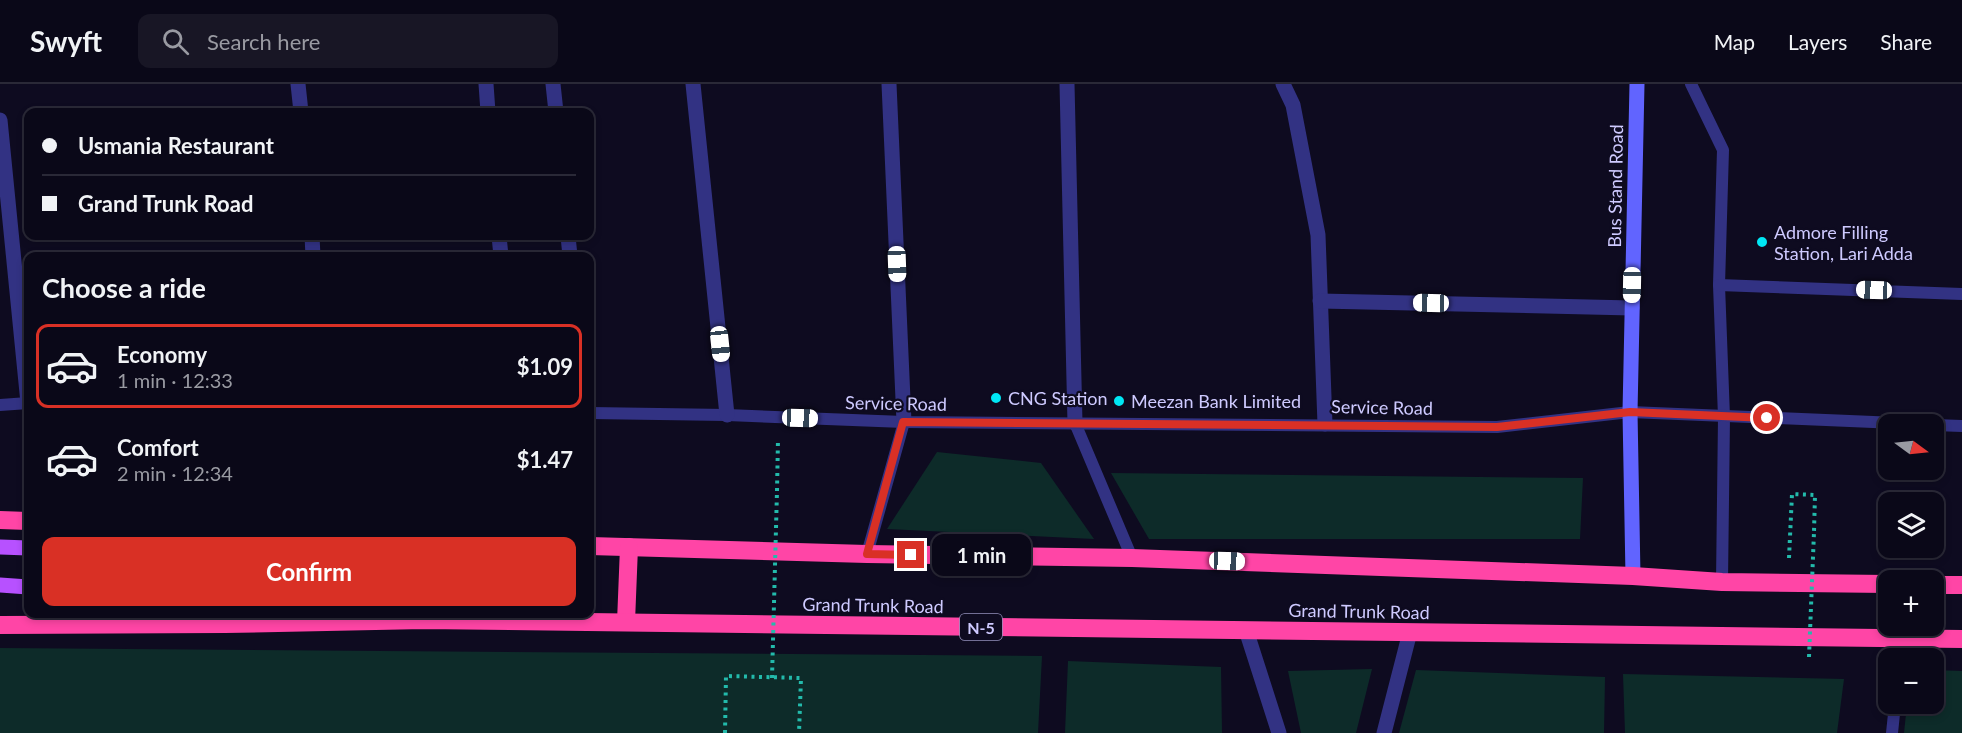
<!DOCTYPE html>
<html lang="en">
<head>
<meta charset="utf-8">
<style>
  body { margin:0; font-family:Lato,sans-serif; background:#181625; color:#f1f3f6; height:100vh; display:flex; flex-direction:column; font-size:22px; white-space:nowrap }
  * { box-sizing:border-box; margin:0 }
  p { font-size:20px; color:#999aa2 }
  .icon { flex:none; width:33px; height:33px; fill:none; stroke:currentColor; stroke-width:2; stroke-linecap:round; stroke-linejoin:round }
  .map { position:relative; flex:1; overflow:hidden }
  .panel { position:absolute; left:24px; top:168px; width:570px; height:366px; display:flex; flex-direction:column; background:#0a0818; border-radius:12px; box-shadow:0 3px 9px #0003,0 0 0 2px #2a2937 }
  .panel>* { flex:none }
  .top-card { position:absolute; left:24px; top:24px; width:570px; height:132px; border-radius:12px; box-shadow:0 3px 9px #0003,0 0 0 2px #2a2937; display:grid; align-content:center; height:132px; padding:0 18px; background:#0a0818 }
  .needle { width:39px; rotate:105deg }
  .fabs { position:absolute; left:1878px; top:330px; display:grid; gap:12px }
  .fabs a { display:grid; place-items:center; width:66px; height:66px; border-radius:12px; background:#0a0818; box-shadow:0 3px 9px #0003,0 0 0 2px #2a2937; font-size:30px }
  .end { position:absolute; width:27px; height:27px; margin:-14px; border:8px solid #d93025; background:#fff; box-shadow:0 0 0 3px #fff }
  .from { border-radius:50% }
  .bubble { position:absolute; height:42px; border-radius:12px; background:#0a0818; box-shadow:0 3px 9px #0003,0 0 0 2px #2a2937; font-size:20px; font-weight:700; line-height:42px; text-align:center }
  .car { position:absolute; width:18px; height:36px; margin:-18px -9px; border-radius:8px; box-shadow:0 0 4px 2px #0007; background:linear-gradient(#fff 24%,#345 0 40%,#fff 0 76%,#345 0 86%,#fff 0) }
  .top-card b { display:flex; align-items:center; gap:21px; height:57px; font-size:22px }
  .top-card b+b { border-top:2px solid #2a2937 }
  .top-card i { width:15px; height:15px; background:#f1f3f6 }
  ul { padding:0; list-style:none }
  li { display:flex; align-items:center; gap:18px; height:84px; margin:0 12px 9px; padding:0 6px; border:3px solid transparent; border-radius:12px }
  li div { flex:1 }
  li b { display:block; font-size:22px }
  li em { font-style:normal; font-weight:700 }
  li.current { border-color:#d93025 }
  li>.icon { width:54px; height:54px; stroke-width:1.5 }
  h2 { padding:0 18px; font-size:27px; line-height:72px }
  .action { display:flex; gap:12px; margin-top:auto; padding:12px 18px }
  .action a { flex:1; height:69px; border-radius:12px; background:#d93025; color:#fff; font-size:24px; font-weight:700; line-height:69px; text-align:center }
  header { display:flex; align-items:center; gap:36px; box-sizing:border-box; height:84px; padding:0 30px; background:#0a0818; border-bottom:2px solid #2a2937 }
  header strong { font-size:28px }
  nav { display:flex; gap:33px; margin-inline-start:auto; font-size:21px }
  .search { width:420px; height:54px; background:#181625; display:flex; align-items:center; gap:15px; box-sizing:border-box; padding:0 21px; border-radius:12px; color:#999aa2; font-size:22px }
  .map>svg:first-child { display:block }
  .green { fill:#0d2b29 }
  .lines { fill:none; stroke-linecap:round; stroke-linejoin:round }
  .path { stroke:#23baab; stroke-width:4; stroke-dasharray:3 4.5; stroke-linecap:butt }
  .lane { stroke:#323283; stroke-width:12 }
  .street { stroke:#323283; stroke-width:15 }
  .secondary { stroke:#6164ff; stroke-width:15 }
  .primary { stroke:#b751ff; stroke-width:15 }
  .highway { stroke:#ff45a6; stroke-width:18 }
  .path-bridge { stroke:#23baab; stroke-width:4; stroke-dasharray:3 4.5; stroke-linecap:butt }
  .route { stroke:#d93025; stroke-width:8 }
  .poi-dot { fill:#00e7f5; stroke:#0e0b20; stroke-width:2 }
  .labels { text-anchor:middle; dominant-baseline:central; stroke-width:4.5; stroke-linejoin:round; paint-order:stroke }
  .shield { fill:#0e0b20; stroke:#9491bc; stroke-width:1.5 }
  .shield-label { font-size:16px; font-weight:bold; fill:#cecaff }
  .street-label { font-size:18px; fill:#cecaff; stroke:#0e0b20 }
  .poi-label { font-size:18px; fill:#cecaff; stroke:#0e0b20; text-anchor:start }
</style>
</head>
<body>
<header>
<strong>Swyft</strong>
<div class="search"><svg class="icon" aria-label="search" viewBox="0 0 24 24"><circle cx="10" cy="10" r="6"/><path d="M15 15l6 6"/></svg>Search here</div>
<nav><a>Map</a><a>Layers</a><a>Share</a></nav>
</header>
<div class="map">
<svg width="1962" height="649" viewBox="0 0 1962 649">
  <rect width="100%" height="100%" fill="#0e0b20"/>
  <g class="green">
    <polygon points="937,368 1041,379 1094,455 887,445"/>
    <polygon points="1111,389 1583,394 1580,455 1149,455"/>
    <polygon points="0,564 1042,572 1038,649 0,649"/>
    <polygon points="1068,577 1221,583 1222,649 1065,649"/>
    <polygon points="1372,585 1356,649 1301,649 1288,587"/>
    <polygon points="1416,586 1605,593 1604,649 1399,649"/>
    <polygon points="1934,586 1962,587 1962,649 1904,649 1907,620 1934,620"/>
    <polygon points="1623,590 1844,595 1837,649 1625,649"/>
  </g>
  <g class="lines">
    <g class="path">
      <polyline points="777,407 778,355"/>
      <polyline points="1789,474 1792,410 1815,411 1814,448"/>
      <polyline points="725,649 726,592 801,594 799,649"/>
    </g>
    <g class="lane">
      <polyline points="1691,0 1723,66 1719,201 1724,333 1722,498"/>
      <polyline points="1719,201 1962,210"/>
      <polyline points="0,321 28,319"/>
      <polyline points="590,329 727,331 904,338 1497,343 1630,328 1921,340"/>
      <polyline points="1075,339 1132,474"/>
      <polyline points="1934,341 1962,342"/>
      <polyline points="867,470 904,338"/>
      <polyline points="1900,574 1902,555"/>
      <polyline points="1892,649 1895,620"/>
    </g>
    <g class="street">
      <polyline points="298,0 301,28"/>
      <polyline points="486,0 488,28"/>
      <polyline points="553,0 556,28"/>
      <polyline points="693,0 727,331"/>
      <polyline points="889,0 904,338"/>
      <polyline points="1067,0 1075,339"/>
      <polyline points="1283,0 1293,21 1318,151 1325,340"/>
      <polyline points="0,36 28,319"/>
      <polyline points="312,152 313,172"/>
      <polyline points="499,152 501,172"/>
      <polyline points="568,152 570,172"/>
      <polyline points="1320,217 1632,224"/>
      <polyline points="1246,546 1279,649"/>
      <polyline points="1384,649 1410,548"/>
    </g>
    <polyline class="secondary" points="1633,492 1630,328 1637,0"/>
    <g class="primary">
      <polyline points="0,463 28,464"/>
      <polyline points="0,501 28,503"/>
      <polyline points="169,530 196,535"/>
    </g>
    <g class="highway">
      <polyline points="0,436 28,437"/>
      <polyline points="590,462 867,470 1132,474 1633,492 1722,498 1888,500"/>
      <polyline points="1934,501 1962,501"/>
      <polyline points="626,538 629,463"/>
      <polyline points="0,541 225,540 424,536 1962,555"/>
    </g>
    <g class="path-bridge">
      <polyline points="1809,573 1814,448"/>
      <polyline points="772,594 777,407"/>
    </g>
  </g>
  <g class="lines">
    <polyline class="route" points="911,471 867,470 903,338 1497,343 1630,328 1767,334"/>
  </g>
  <g class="poi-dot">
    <circle cx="1762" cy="158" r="6"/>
    <circle cx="996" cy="314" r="6"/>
    <circle cx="1119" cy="317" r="6"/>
  </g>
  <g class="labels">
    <rect class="shield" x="960" y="530" width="42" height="26" rx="4.5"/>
    <g class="shield-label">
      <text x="981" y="543">N-5</text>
    </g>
    <g class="street-label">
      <text transform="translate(1615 102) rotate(-89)">Bus Stand Road</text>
      <text transform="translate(896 319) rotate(1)">Service Road</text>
      <text transform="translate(1382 323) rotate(1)">Service Road</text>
      <text transform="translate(873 521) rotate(1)">Grand Trunk Road</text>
      <text transform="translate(1359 527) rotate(1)">Grand Trunk Road</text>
    </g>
    <g class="poi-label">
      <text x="1774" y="148">Admore Filling<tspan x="1774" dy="21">Station, Lari Adda</tspan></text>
      <text x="1008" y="314">CNG Station</text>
      <text x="1131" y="317">Meezan Bank Limited</text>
    </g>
  </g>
</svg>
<div class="fabs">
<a><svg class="needle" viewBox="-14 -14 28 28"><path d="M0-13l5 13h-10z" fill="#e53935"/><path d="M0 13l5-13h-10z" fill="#999aa2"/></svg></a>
<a><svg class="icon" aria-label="layers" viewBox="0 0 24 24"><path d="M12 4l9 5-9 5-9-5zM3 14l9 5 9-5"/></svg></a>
<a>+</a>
<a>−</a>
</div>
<i class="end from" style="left:1767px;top:334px"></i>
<i class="end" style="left:911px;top:471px"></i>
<div class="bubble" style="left:932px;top:450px;width:99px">1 min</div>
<i class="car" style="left:897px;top:180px;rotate:178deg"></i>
<i class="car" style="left:1632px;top:201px;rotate:181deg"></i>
<i class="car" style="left:1874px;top:206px;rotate:272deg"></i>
<i class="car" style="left:1431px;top:219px;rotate:271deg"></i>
<i class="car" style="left:720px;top:260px;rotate:174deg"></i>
<i class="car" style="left:800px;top:334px;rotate:92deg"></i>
<i class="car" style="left:1227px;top:477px;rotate:92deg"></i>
<div class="top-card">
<b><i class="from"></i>Usmania Restaurant</b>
<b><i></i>Grand Trunk Road</b>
</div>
<section class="panel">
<h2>Choose a ride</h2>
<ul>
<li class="current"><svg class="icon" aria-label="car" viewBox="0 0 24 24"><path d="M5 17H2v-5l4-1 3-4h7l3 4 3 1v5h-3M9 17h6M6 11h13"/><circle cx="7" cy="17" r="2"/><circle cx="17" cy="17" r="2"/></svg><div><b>Economy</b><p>1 min · 12:33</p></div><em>$1.09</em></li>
<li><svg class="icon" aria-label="car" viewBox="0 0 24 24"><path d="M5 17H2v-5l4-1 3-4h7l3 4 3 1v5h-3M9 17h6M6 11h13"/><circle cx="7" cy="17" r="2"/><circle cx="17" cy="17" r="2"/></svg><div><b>Comfort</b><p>2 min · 12:34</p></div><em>$1.47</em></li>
</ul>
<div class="action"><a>Confirm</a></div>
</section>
</div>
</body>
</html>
